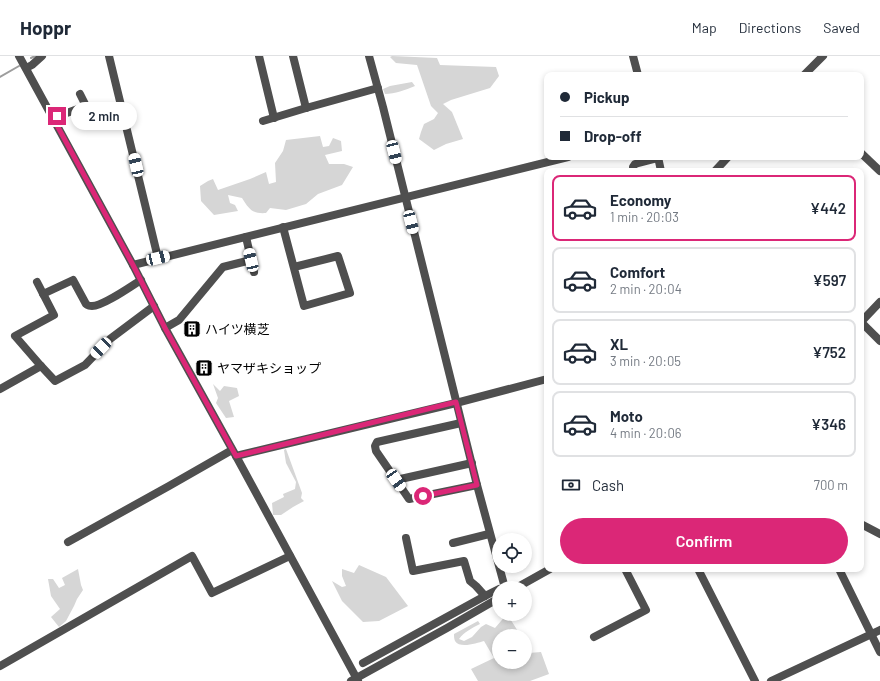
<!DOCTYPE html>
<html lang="en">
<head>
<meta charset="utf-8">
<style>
  body { margin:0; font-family:Barlow,"Noto Sans JP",sans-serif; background:#f2f2f3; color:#1f2937; height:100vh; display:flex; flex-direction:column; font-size:15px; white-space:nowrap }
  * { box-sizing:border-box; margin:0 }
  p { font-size:13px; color:#747a83 }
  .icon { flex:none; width:22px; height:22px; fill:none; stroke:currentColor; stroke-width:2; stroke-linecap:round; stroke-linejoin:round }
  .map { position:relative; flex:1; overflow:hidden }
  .drawer { position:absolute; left:544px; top:112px; width:320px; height:404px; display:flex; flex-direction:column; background:#fff; border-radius:8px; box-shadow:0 2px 6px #0003 }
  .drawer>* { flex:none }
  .top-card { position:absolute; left:544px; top:16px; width:320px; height:88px; border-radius:8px; box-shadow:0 2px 6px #0003; display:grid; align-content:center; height:88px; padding:0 16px; background:#fff }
  .fabs { position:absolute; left:492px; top:477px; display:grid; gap:8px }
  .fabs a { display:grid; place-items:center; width:40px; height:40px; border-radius:50%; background:#fff; box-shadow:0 2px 6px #0003; font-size:20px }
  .end { position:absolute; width:18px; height:18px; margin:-9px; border:5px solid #db2777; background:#fff; box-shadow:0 0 0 2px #fff }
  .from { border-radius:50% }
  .bubble { position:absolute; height:28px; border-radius:14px; background:#fff; box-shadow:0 2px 6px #0003; font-size:13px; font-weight:600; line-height:28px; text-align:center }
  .car { position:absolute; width:12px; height:24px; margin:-12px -6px; border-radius:5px; box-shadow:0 0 3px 1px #0007; background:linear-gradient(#fff 24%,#345 0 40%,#fff 0 76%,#345 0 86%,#fff 0) }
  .top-card b { display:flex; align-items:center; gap:14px; height:38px; font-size:15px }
  .top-card b+b { border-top:1px solid #e0e1e3 }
  .top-card i { width:10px; height:10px; background:#1f2937 }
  ul { padding:7px 0 0; list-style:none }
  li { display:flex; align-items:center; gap:12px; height:66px; margin:0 8px 6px; padding:0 8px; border:2px solid #e0e1e3; border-radius:8px }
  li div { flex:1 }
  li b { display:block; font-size:15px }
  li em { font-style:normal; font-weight:600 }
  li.on { border-color:#db2777 }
  li>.icon { width:36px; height:36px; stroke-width:1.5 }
  .pay { display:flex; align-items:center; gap:10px; height:44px; padding:0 16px; font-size:15px }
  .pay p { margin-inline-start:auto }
  .button { display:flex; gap:8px; margin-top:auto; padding:8px 16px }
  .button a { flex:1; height:46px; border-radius:24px; background:#db2777; color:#fff; font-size:16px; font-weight:600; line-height:46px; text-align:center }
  header { display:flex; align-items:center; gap:24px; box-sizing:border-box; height:56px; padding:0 20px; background:#fff; border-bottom:1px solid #e0e1e3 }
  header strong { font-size:19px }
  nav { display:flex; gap:22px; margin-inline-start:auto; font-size:14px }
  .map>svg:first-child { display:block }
  .green { fill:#d6d6d6 }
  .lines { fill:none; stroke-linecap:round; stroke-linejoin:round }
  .stream { stroke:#9d9d9d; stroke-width:2 }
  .minor { stroke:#4f4f4f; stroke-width:8 }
  .tertiary { stroke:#4f4f4f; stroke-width:8 }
  .route { stroke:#db2777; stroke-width:5 }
  .labels { text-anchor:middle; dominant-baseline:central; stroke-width:3.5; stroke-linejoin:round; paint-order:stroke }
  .poi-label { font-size:13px; fill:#000; stroke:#fff; text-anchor:start }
</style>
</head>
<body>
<header>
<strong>Hoppr</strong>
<nav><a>Map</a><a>Directions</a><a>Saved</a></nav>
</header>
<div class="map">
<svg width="880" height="625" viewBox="0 0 880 625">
  <rect width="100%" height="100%" fill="#fff"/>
  <g class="green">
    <polygon points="392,0 437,2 440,9 496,11 499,20 490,32 451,44 443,48 452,56 463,83 446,88 434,94 419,83 421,76 424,68 434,63 438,57 431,50 417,9 396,7 390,1"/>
    <path d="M412 26 415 30C405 34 395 38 385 38L383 33 390 30Z"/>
    <path d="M320 80 323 91 329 90 333 82 341 85 342 95 325 99 329 108H344L353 111 342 129 318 138 306 148 286 154 270 152 266 157C252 158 249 153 242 142L228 139 230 147 235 149 238 155 214 159 201 145 200 130 208 125 213 123 218 134 250 123 266 116 269 128 276 126 275 107 283 95 286 84Z"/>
    <polygon points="213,328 220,335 224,330 237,332 239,340 229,345 234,361 226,362 216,347 218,342"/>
    <polygon points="286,393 302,437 301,442 304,445 293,451 281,459 273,459 272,447 284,441 283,438 295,433 296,426 286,407 284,394"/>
    <polygon points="359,509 386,521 408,550 379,565 363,566 342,545 332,525 342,531 346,530 342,520 342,513 354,517"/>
    <polygon points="78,513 81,529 83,534 77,543 74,550 66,565 59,571 51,561 60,553 51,540 48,523 53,523 59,532 65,529 62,522"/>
    <path d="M507 558 521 580H499V606H525V583L531 587 529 597 541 596 549 618 530 625H478L471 613 494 602 484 585C477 587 460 593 455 585 454 583 454 580 454 578L478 565 480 568C472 572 464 576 459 583L464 585 472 581 481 571 486 568 495 572Z"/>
  </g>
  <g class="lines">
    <g class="stream">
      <polyline points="31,2 35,0"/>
      <polyline points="0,21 19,10"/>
    </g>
    <g class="minor">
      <polyline points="109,0 158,202"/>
      <polyline points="259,0 274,62"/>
      <polyline points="293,0 306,52"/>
      <polyline points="369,0 383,51 477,429 505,532"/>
      <polyline points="26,12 32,9 42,0"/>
      <polyline points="804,19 823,0"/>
      <polyline points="53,62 86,50 80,38"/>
      <polyline points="263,65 306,52 378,32"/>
      <polyline points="861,97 880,115"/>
      <polyline points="633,115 633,111 635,108 658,102"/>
      <polyline points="715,115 728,101"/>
      <polyline points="283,171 304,250 350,237 338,200 294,211"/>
      <polyline points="246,181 254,216"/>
      <polyline points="133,209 568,101"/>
      <polyline points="37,226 54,259 15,280 41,310 55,325 85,309 110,283 154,250"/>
      <path d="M43 238 73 224 86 248C89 250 88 250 92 250 103 250 130 231 141 224"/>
      <polyline points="861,266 880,285"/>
      <polyline points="165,272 179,264 223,211 251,204"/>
      <polyline points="0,333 41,310"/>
      <polyline points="461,367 377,386 375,390 376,395 409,443 477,429"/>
      <polyline points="236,400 456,347 547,323"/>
      <polyline points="396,424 472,407"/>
      <polyline points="861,468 880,478"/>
      <polyline points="406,482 413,515 464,505 470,525 476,530 485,540"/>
      <polyline points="68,486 169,430 232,394"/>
      <polyline points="453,487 489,478"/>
      <polyline points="698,513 755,625"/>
      <polyline points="839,513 880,596"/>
      <polyline points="594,581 646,554 625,513"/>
      <polyline points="363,607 485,540 499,533"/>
      <polyline points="0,610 192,500 212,537 290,500"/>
      <polyline points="771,625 880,574"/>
    </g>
    <g class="tertiary">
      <polyline points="19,0 133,209 165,272 236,400 358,625"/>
      <polyline points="633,0 638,19"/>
      <polyline points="658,101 661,115"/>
      <polyline points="861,266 880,246"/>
      <polyline points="516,532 550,513"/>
      <polyline points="351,625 447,572 499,542"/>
    </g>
  </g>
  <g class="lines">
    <polyline class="route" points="57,60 53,62 133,209 165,272 236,400 456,346 477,429 423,440"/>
  </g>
  <defs>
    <g id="building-square" transform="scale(0.9)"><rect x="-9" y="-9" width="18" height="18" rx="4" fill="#000" stroke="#fff"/><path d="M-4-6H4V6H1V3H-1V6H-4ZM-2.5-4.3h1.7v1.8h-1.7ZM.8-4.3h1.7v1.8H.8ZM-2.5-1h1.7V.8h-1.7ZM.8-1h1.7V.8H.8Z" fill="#fff"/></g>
  </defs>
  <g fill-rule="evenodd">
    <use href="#building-square" x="192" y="273"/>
    <use href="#building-square" x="204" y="312"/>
  </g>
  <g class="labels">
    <g class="poi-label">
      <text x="205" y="273">ハイツ横芝</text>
      <text x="217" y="312">ヤマザキショップ</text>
    </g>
  </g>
</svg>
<div class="fabs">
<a><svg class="icon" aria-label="locate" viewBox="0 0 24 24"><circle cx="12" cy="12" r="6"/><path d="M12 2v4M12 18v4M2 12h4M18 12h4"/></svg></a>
<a>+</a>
<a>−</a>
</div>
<i class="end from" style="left:423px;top:440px"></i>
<i class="end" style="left:57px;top:60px"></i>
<div class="bubble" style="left:71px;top:46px;width:66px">2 min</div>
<i class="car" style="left:394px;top:96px;rotate:166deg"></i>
<i class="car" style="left:136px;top:109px;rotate:347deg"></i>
<i class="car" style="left:411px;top:166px;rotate:166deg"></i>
<i class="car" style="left:158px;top:202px;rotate:77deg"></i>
<i class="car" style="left:251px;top:204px;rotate:347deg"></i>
<i class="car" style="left:101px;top:292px;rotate:224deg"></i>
<i class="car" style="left:396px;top:424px;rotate:145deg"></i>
<div class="top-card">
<b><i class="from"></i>Pickup</b>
<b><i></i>Drop-off</b>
</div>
<section class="drawer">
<ul>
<li class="on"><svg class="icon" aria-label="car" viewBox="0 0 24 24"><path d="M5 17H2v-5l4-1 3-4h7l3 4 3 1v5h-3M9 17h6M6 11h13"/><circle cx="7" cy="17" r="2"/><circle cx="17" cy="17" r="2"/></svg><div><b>Economy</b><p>1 min · 20:03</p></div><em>¥442</em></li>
<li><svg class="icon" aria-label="car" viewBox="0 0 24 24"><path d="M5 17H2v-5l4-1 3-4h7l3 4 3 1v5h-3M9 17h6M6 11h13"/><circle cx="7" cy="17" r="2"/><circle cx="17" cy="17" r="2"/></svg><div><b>Comfort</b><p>2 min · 20:04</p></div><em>¥597</em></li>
<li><svg class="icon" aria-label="car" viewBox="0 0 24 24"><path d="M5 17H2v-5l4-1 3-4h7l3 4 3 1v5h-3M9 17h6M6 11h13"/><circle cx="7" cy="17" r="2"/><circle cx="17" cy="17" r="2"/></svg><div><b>XL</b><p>3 min · 20:05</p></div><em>¥752</em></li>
<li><svg class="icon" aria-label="car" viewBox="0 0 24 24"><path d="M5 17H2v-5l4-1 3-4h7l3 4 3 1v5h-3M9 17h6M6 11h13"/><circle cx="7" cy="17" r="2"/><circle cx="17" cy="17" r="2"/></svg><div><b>Moto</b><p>4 min · 20:06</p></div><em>¥346</em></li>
</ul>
<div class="pay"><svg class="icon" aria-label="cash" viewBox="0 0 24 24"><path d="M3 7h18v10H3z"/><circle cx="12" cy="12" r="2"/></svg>Cash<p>700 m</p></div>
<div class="button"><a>Confirm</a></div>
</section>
</div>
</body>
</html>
